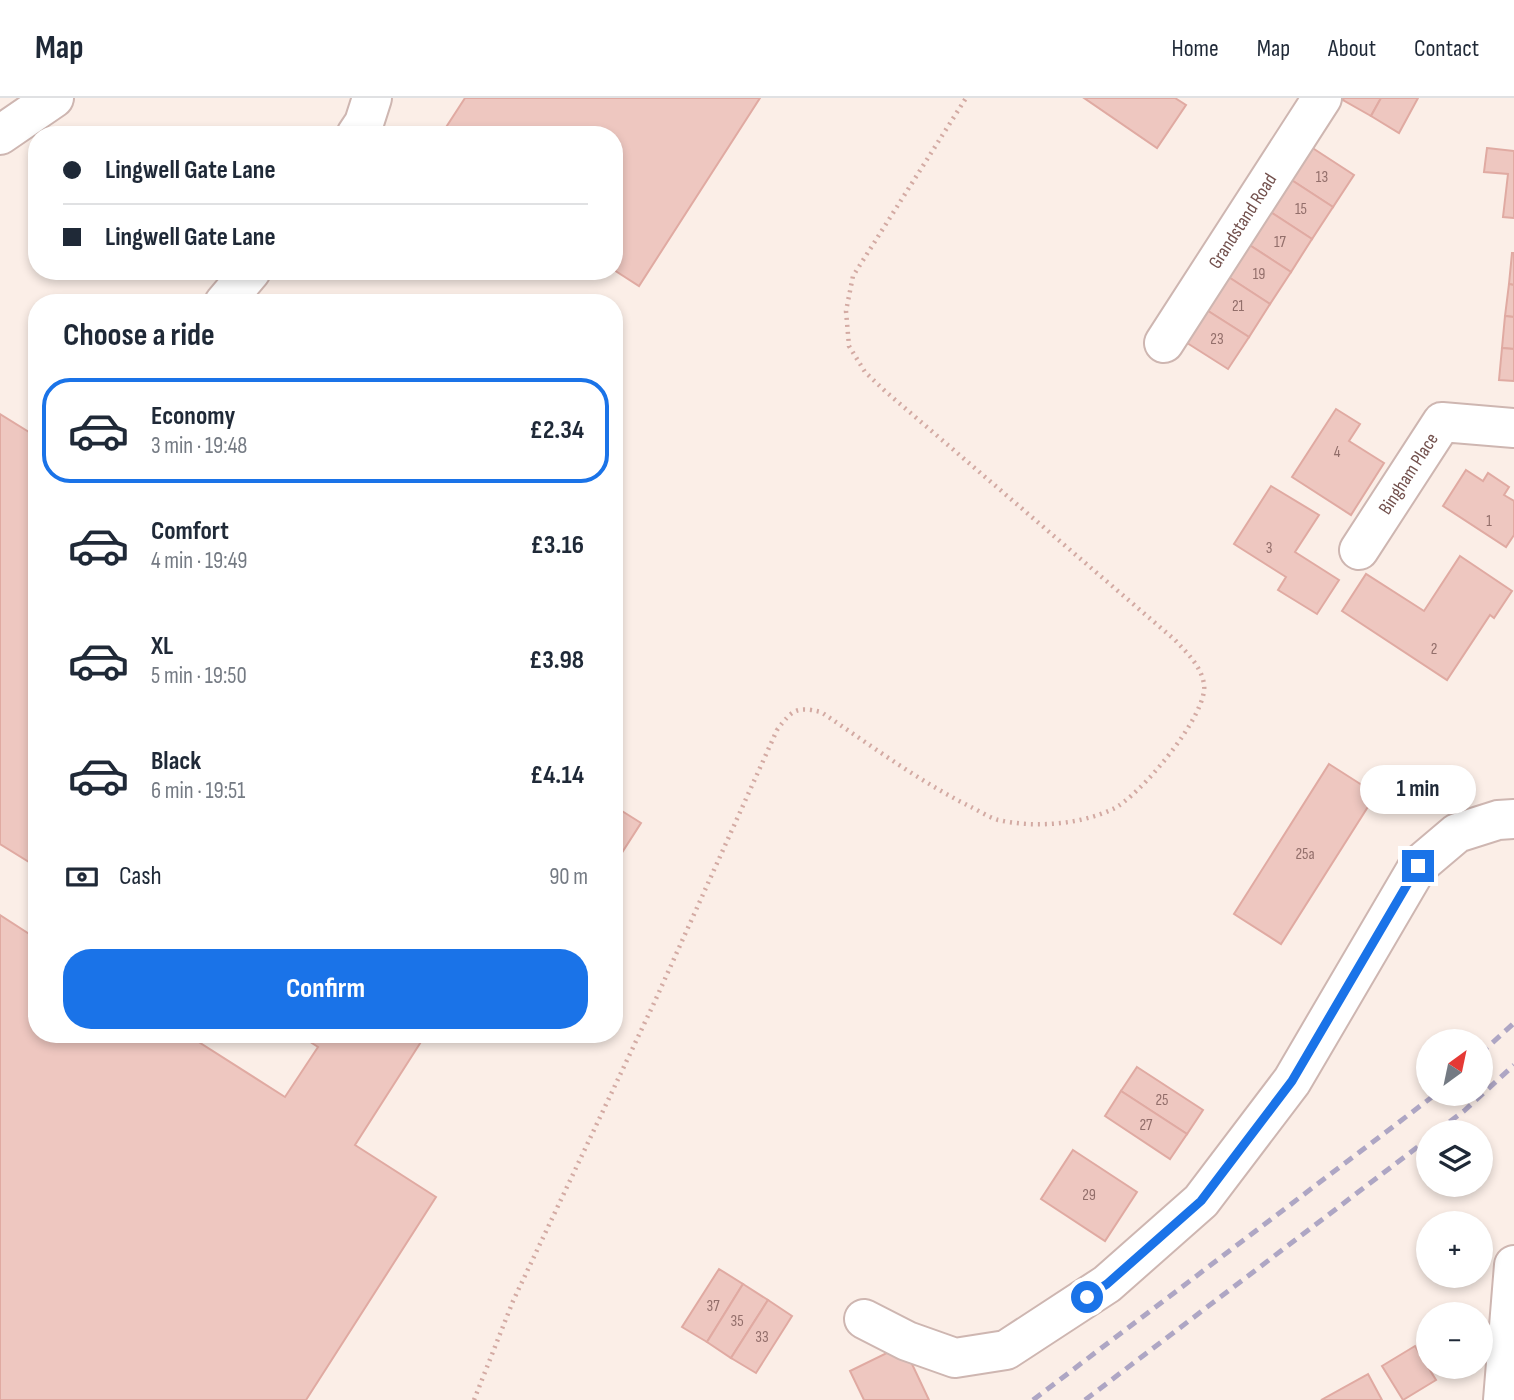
<!DOCTYPE html>
<html lang="en">
<head>
<meta charset="utf-8">
<style>
  body { margin:0; font-family:"Sofia Sans Condensed",sans-serif; background:#f2f2f3; color:#1f2937; height:100vh; display:flex; flex-direction:column; font-size:26px; white-space:nowrap }
  * { box-sizing:border-box; margin:0 }
  p { font-size:23px; color:#747a83 }
  .icon { flex:none; width:38px; height:38px; fill:none; stroke:currentColor; stroke-width:2; stroke-linecap:round; stroke-linejoin:round }
  .map { position:relative; flex:1; overflow:hidden }
  .side { position:absolute; left:28px; top:196px; width:595px; height:749px; display:flex; flex-direction:column; background:#fff; border-radius:28px; box-shadow:0 4px 10px #0003 }
  .side>* { flex:none }
  .hud { position:absolute; left:28px; top:28px; width:595px; height:154px; border-radius:28px; box-shadow:0 4px 10px #0003; display:grid; align-content:center; height:154px; padding:0 35px; background:#fff }
  .needle { width:46px; rotate:33deg }
  .buttons { position:absolute; left:1416px; top:931px; display:grid; gap:14px }
  .buttons a { display:grid; place-items:center; width:77px; height:77px; border-radius:50%; background:#fff; box-shadow:0 4px 10px #0003; font-size:35px }
  .end { position:absolute; width:32px; height:32px; margin:-16px; border:9px solid #1a73e8; background:#fff; box-shadow:0 0 0 4px #fff }
  .from { border-radius:50% }
  .bubble { position:absolute; height:49px; border-radius:24px; background:#fff; box-shadow:0 4px 10px #0003; font-size:23px; font-weight:700; line-height:49px; text-align:center }
  .hud b { display:flex; align-items:center; gap:24px; height:66px; font-size:26px }
  .hud b+b { border-top:2px solid #e0e1e3 }
  .hud i { width:18px; height:18px; background:#1f2937 }
  ul { padding:0; list-style:none }
  li { display:flex; align-items:center; gap:21px; height:105px; margin:0 14px 10px; padding:0 21px; border:4px solid transparent; border-radius:28px }
  li div { flex:1 }
  li b { display:block; font-size:26px }
  li em { font-style:normal; font-weight:700 }
  li.current { border-color:#1a73e8 }
  li>.icon { width:63px; height:63px; stroke-width:1.5 }
  h2 { padding:0 35px; font-size:32px; line-height:84px }
  .pay { display:flex; align-items:center; gap:18px; height:77px; padding:0 35px; font-size:26px }
  .pay p { margin-inline-start:auto }
  .action { display:flex; gap:14px; margin-top:auto; padding:14px 35px }
  .action a { flex:1; height:80px; border-radius:28px; background:#1a73e8; color:#fff; font-size:28px; font-weight:700; line-height:80px; text-align:center }
  header { display:flex; align-items:center; gap:42px; box-sizing:border-box; height:98px; padding:0 35px; background:#fff; border-bottom:2px solid #e0e1e3 }
  header strong { font-size:33px }
  nav { display:flex; gap:38px; margin-inline-start:auto; font-size:24px }
  .map>svg:first-child { display:block }
  .building { fill:#eec7c0; stroke:#e0aaa2; stroke-width:2 }
  .lines { fill:none; stroke-linecap:round; stroke-linejoin:round }
  .minor-casing { stroke:#ceb6b1; stroke-width:42 }
  .path { stroke:#d3aaa3; stroke-width:4.5; stroke-dasharray:2 5; stroke-linecap:butt }
  .minor { stroke:#fff; stroke-width:38 }
  .rail { stroke:#aea6c4; stroke-width:5; stroke-dasharray:10 7; stroke-linecap:butt }
  .route { stroke:#1a73e8; stroke-width:9 }
  .labels { text-anchor:middle; dominant-baseline:central; stroke-width:6; stroke-linejoin:round; paint-order:stroke }
  .number-label { font-size:16px; fill:#926e6a }
  .street-label { font-size:19px; fill:#73514d; stroke:#fef3ed }
</style>
</head>
<body>
<header>
<strong>Map</strong>
<nav><a>Home</a><a>Map</a><a>About</a><a>Contact</a></nav>
</header>
<div class="map">
<svg width="1514" height="1302" viewBox="0 0 1514 1302">
  <rect width="100%" height="100%" fill="#fbeee7"/>
  <g class="building">
    <polygon points="465,0 760,0 639,188 614,172 614,37 441,37"/>
    <polygon points="1084,0 1175,0 1186,7 1157,50"/>
    <polygon points="1344,0 1381,0 1371,18 1343,2"/>
    <polygon points="1381,0 1418,0 1399,35 1371,18"/>
    <polygon points="1311,49 1354,77 1333,109 1290,81"/>
    <polygon points="1487,50 1514,53 1514,120 1503,119 1508,76 1484,74"/>
    <polygon points="1290,81 1333,109 1312,141 1269,113"/>
    <polygon points="1269,113 1312,141 1291,174 1248,146"/>
    <polygon points="1248,146 1291,174 1270,206 1227,178"/>
    <polygon points="1512,155 1514,155 1514,187 1509,186"/>
    <polygon points="1227,178 1270,206 1249,239 1205,211"/>
    <polygon points="1509,186 1514,187 1514,219 1505,218"/>
    <polygon points="1205,211 1249,239 1228,271 1184,243"/>
    <polygon points="1505,218 1514,219 1514,251 1502,250"/>
    <polygon points="1502,250 1514,251 1514,283 1499,282"/>
    <polygon points="1336,311 1360,326 1349,343 1384,365 1351,417 1292,379"/>
    <polygon points="0,316 37,339 37,769 0,746"/>
    <polygon points="1466,372 1483,383 1488,375 1509,389 1504,397 1514,403 1514,437 1506,449 1443,408"/>
    <polygon points="1271,388 1319,417 1295,454 1339,482 1317,516 1278,492 1286,479 1234,446"/>
    <polygon points="1460,458 1512,493 1494,520 1490,517 1447,582 1342,513 1366,476 1424,513"/>
    <polygon points="1329,666 1376,696 1281,846 1234,816"/>
    <polygon points="614,708 641,725 614,767"/>
    <polygon points="0,817 37,841 37,936 186,936 285,999 318,949 298,936 426,936 355,1047 436,1099 306,1302 0,1302"/>
    <polygon points="1137,969 1203,1012 1187,1036 1121,993"/>
    <polygon points="1121,993 1187,1036 1170,1061 1105,1018"/>
    <polygon points="1073,1052 1137,1094 1105,1143 1041,1101"/>
    <polygon points="719,1171 743,1186 707,1244 682,1229"/>
    <polygon points="743,1186 768,1202 731,1260 707,1244"/>
    <polygon points="768,1202 792,1218 756,1275 731,1260"/>
    <polygon points="903,1247 929,1302 864,1302 850,1273"/>
    <polygon points="1415,1248 1436,1282 1403,1302 1382,1268"/>
    <polygon points="1368,1276 1382,1302 1321,1302"/>
  </g>
  <g class="lines">
    <g class="minor-casing">
      <g id="minor">
        <polyline points="0,37 54,0"/>
        <polyline points="356,37 364,25 372,0"/>
        <polyline points="224,205 251,173"/>
        <path id="s1" d="M1164 245 1322 0"/>
        <path id="s2" d="M1359 452 1442 324 1514 330"/>
        <polyline points="864,1221 907,1243 955,1260 1006,1252 1107,1186 1201,1103 1292,983 1418,768 1457,735 1498,722 1514,721"/>
        <polyline points="1503,1302 1514,1167"/>
      </g>
    </g>
    <path class="path" d="M474 1302 513 1203 655 903 777 632C792 612 796 608 821 614 869 646 917 682 969 708 978 712 988 719 998 722 1034 730 1079 727 1113 711 1139 699 1209 616 1204 586 1201 568 1187 555 1175 542L885 293 865 274 849 248 846 213 853 178 966 0"/>
    <use href="#minor" class="minor"/>
    <g class="rail">
      <polyline points="1480,956 1514,925"/>
      <polyline points="1436,1034 1464,1013 1514,967"/>
      <polyline points="1033,1302 1436,996"/>
      <polyline points="1085,1302 1428,1041"/>
    </g>
  </g>
  <g class="lines">
    <polyline class="route" points="1087,1199 1107,1186 1201,1103 1292,983 1418,768"/>
  </g>
  <g class="labels">
    <g class="number-label">
      <text x="1322" y="79">13</text>
      <text x="1301" y="111">15</text>
      <text x="1280" y="144">17</text>
      <text x="1259" y="176">19</text>
      <text x="1238" y="208">21</text>
      <text x="1217" y="241">23</text>
      <text x="1337" y="354">4</text>
      <text x="1489" y="423">1</text>
      <text x="1269" y="450">3</text>
      <text x="1434" y="551">2</text>
      <text x="1305" y="756">25a</text>
      <text x="1162" y="1002">25</text>
      <text x="1146" y="1027">27</text>
      <text x="1089" y="1097">29</text>
      <text x="713" y="1208">37</text>
      <text x="737" y="1223">35</text>
      <text x="762" y="1239">33</text>
    </g>
    <g class="street-label">
      <text stroke="none"><textPath href="#s1" startOffset="145">Grandstand Road</textPath></text>
      <text stroke="none"><textPath href="#s2" startOffset="91">Bingham Place</textPath></text>
    </g>
  </g>
</svg>
<div class="buttons">
<a><svg class="needle" viewBox="-14 -14 28 28"><path d="M0-13l5 13h-10z" fill="#e53935"/><path d="M0 13l5-13h-10z" fill="#747a83"/></svg></a>
<a><svg class="icon" aria-label="layers" viewBox="0 0 24 24"><path d="M12 4l9 5-9 5-9-5zM3 14l9 5 9-5"/></svg></a>
<a>+</a>
<a>−</a>
</div>
<i class="end from" style="left:1087px;top:1199px"></i>
<i class="end" style="left:1418px;top:768px"></i>
<div class="bubble" style="left:1360px;top:667px;width:116px">1 min</div>
<div class="hud">
<b><i class="from"></i>Lingwell Gate Lane</b>
<b><i></i>Lingwell Gate Lane</b>
</div>
<section class="side">
<h2>Choose a ride</h2>
<ul>
<li class="current"><svg class="icon" aria-label="car" viewBox="0 0 24 24"><path d="M5 17H2v-5l4-1 3-4h7l3 4 3 1v5h-3M9 17h6M6 11h13"/><circle cx="7" cy="17" r="2"/><circle cx="17" cy="17" r="2"/></svg><div><b>Economy</b><p>3 min · 19:48</p></div><em>£2.34</em></li>
<li><svg class="icon" aria-label="car" viewBox="0 0 24 24"><path d="M5 17H2v-5l4-1 3-4h7l3 4 3 1v5h-3M9 17h6M6 11h13"/><circle cx="7" cy="17" r="2"/><circle cx="17" cy="17" r="2"/></svg><div><b>Comfort</b><p>4 min · 19:49</p></div><em>£3.16</em></li>
<li><svg class="icon" aria-label="car" viewBox="0 0 24 24"><path d="M5 17H2v-5l4-1 3-4h7l3 4 3 1v5h-3M9 17h6M6 11h13"/><circle cx="7" cy="17" r="2"/><circle cx="17" cy="17" r="2"/></svg><div><b>XL</b><p>5 min · 19:50</p></div><em>£3.98</em></li>
<li><svg class="icon" aria-label="car" viewBox="0 0 24 24"><path d="M5 17H2v-5l4-1 3-4h7l3 4 3 1v5h-3M9 17h6M6 11h13"/><circle cx="7" cy="17" r="2"/><circle cx="17" cy="17" r="2"/></svg><div><b>Black</b><p>6 min · 19:51</p></div><em>£4.14</em></li>
</ul>
<div class="pay"><svg class="icon" aria-label="cash" viewBox="0 0 24 24"><path d="M3 7h18v10H3z"/><circle cx="12" cy="12" r="2"/></svg>Cash<p>90 m</p></div>
<div class="action"><a>Confirm</a></div>
</section>
</div>
</body>
</html>
